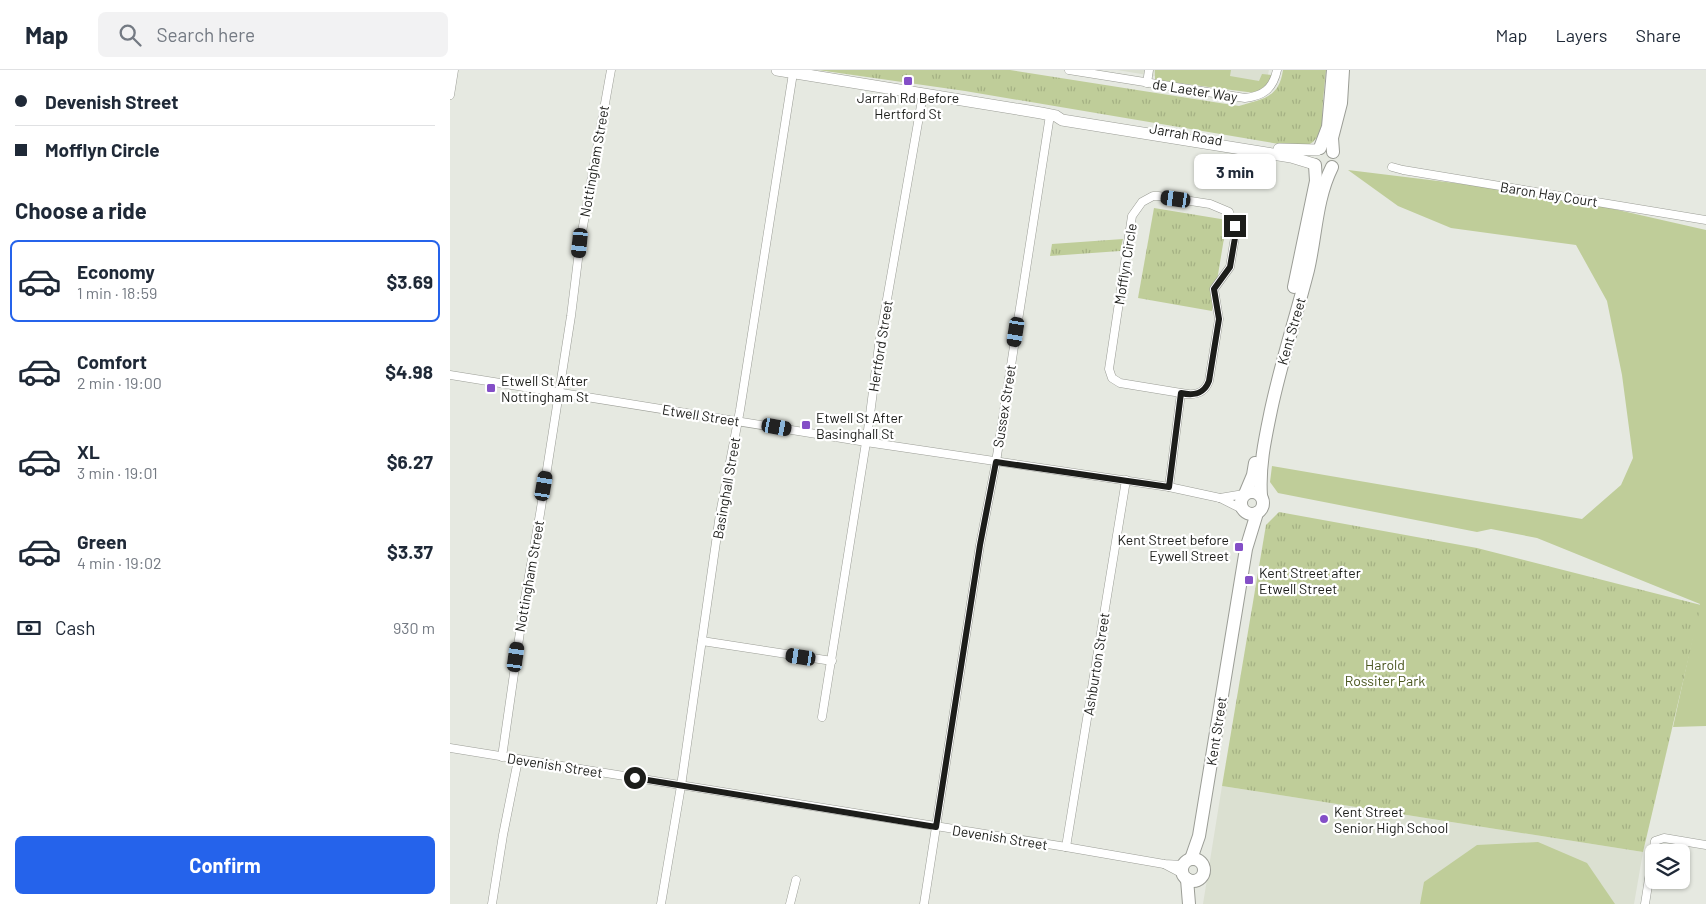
<!DOCTYPE html>
<html lang="en">
<head>
<meta charset="utf-8">
<style>
  body { margin:0; font-family:Barlow,sans-serif; background:#f2f2f3; color:#1f2937; height:100vh; display:flex; flex-direction:column; font-size:19px; white-space:nowrap }
  * { box-sizing:border-box; margin:0 }
  p { font-size:16px; color:#747a83 }
  .icon { flex:none; width:28px; height:28px; fill:none; stroke:currentColor; stroke-width:2; stroke-linecap:round; stroke-linejoin:round }
  .map { position:relative; flex:1; overflow:hidden }
  .sheet { display:flex; flex-direction:column; background:#fff; width:450px }
  .sheet>* { flex:none }
  .banner { display:grid; align-content:center; height:110px; padding:0 15px; background:#fff }
  .tools { position:absolute; left:1195px; top:774px; display:grid; gap:10px }
  .tools a { display:grid; place-items:center; width:45px; height:45px; border-radius:8px; background:#fff; box-shadow:0 1px 4px #0004; font-size:25px }
  .end { position:absolute; width:22px; height:22px; margin:-11px; border:6px solid #1c1d1a; background:#fff; box-shadow:0 0 0 2px #fff }
  .from { border-radius:50% }
  .bubble { position:absolute; height:35px; border-radius:8px; background:#fff; box-shadow:0 1px 4px #0004; font-size:16px; font-weight:700; line-height:35px; text-align:center }
  .car { position:absolute; width:15px; height:30px; margin:-15px -8px; border-radius:6px; box-shadow:0 0 4px 1px #0007; background:linear-gradient(#222 24%,#8ab4d8 0 40%,#222 0 76%,#8ab4d8 0 86%,#222 0) }
  .banner b { display:flex; align-items:center; gap:18px; height:48px; font-size:19px }
  .banner b+b { border-top:1px solid #e0e1e3 }
  .banner i { width:12px; height:12px; background:#1f2937 }
  ul { padding:0; list-style:none }
  li { display:flex; align-items:center; gap:15px; height:82px; margin:0 10px 8px; padding:0 5px; border:2px solid transparent; border-radius:8px }
  li div { flex:1 }
  li b { display:block; font-size:19px }
  li em { font-style:normal; font-weight:700 }
  li.selected { border-color:#2563eb }
  li>.icon { width:45px; height:45px; stroke-width:1.5 }
  h2 { padding:0 15px; font-size:22px; line-height:60px }
  .pay { display:flex; align-items:center; gap:12px; height:55px; padding:0 15px; font-size:19px }
  .pay p { margin-inline-start:auto }
  .action { display:flex; gap:10px; margin-top:auto; padding:10px 15px }
  .action a { flex:1; height:58px; border-radius:8px; background:#2563eb; color:#fff; font-size:20px; font-weight:700; line-height:58px; text-align:center }
  header { display:flex; align-items:center; gap:30px; box-sizing:border-box; height:70px; padding:0 25px; background:#fff; border-bottom:1px solid #e0e1e3 }
  header strong { font-size:24px }
  nav { display:flex; gap:28px; margin-inline-start:auto; font-size:18px }
  .search { width:350px; height:45px; background:#f2f2f3; display:flex; align-items:center; gap:12px; box-sizing:border-box; padding:0 18px; border-radius:8px; color:#747a83; font-size:19px }
  main { display:flex; flex:1; min-height:0 }
  .map>svg:first-child { display:block }
  .built { fill:#dbe0d1 }
  .green { fill:#bfcd99 }
  .park { fill:url(#park-tufts) }
  .lines { fill:none; stroke-linecap:round; stroke-linejoin:round }
  .street-casing { stroke:#9b9d96; stroke-width:9 }
  .secondary-casing { stroke:#9b9d96; stroke-width:12 }
  .primary-casing { stroke:#9b9d96; stroke-width:14 }
  .street { stroke:#fff; stroke-width:8 }
  .secondary { stroke:#fff; stroke-width:11 }
  .primary { stroke:#fff; stroke-width:12 }
  .route { stroke:#1c1d1a; stroke-width:6 }
  .poi-dot { fill:#844fc7; stroke:#fff; stroke-width:2 }
  .labels { text-anchor:middle; dominant-baseline:central; stroke-width:4.5; stroke-linejoin:round; paint-order:stroke }
  .street-label { font-size:14px; fill:#1c1d1a; stroke:#fff }
  .poi-label { font-size:14px; fill:#1c1d1a; stroke:#fff; text-anchor:start }
  .park-label { font-size:14px; fill:#4a5620; stroke:#fff }
</style>
</head>
<body>
<header>
<strong>Map</strong>
<div class="search"><svg class="icon" aria-label="search" viewBox="0 0 24 24"><circle cx="10" cy="10" r="6"/><path d="M15 15l6 6"/></svg>Search here</div>
<nav><a>Map</a><a>Layers</a><a>Share</a></nav>
</header>
<main>
<section class="sheet">
<div class="banner">
<b><i class="from"></i>Devenish Street</b>
<b><i></i>Mofflyn Circle</b>
</div>
<h2>Choose a ride</h2>
<ul>
<li class="selected"><svg class="icon" aria-label="car" viewBox="0 0 24 24"><path d="M5 17H2v-5l4-1 3-4h7l3 4 3 1v5h-3M9 17h6M6 11h13"/><circle cx="7" cy="17" r="2"/><circle cx="17" cy="17" r="2"/></svg><div><b>Economy</b><p>1 min · 18:59</p></div><em>$3.69</em></li>
<li><svg class="icon" aria-label="car" viewBox="0 0 24 24"><path d="M5 17H2v-5l4-1 3-4h7l3 4 3 1v5h-3M9 17h6M6 11h13"/><circle cx="7" cy="17" r="2"/><circle cx="17" cy="17" r="2"/></svg><div><b>Comfort</b><p>2 min · 19:00</p></div><em>$4.98</em></li>
<li><svg class="icon" aria-label="car" viewBox="0 0 24 24"><path d="M5 17H2v-5l4-1 3-4h7l3 4 3 1v5h-3M9 17h6M6 11h13"/><circle cx="7" cy="17" r="2"/><circle cx="17" cy="17" r="2"/></svg><div><b>XL</b><p>3 min · 19:01</p></div><em>$6.27</em></li>
<li><svg class="icon" aria-label="car" viewBox="0 0 24 24"><path d="M5 17H2v-5l4-1 3-4h7l3 4 3 1v5h-3M9 17h6M6 11h13"/><circle cx="7" cy="17" r="2"/><circle cx="17" cy="17" r="2"/></svg><div><b>Green</b><p>4 min · 19:02</p></div><em>$3.37</em></li>
</ul>
<div class="pay"><svg class="icon" aria-label="cash" viewBox="0 0 24 24"><path d="M3 7h18v10H3z"/><circle cx="12" cy="12" r="2"/></svg>Cash<p>930 m</p></div>
<div class="action"><a>Confirm</a></div>
</section>
<div class="map">
<svg width="1256" height="834" viewBox="0 0 1256 834">
  <defs>
    <pattern id="park-tufts" width="24" height="20" patternUnits="userSpaceOnUse" patternTransform="scale(1.25)"><rect width="24" height="20" fill="#bfcd99"/><path d="M3 7l-1-3M5 7V3M7 7l1-3M15 17l-1-3M17 17v-4M19 17l1-3" fill="none" stroke="#a4b083"/></pattern>
  </defs>
  <rect width="100%" height="100%" fill="#e6e9e1"/>
  <g class="built">
    <polygon points="667,0 819,0 817,9 795,21"/>
    <polygon points="772,716 1193,782 1184,834 753,834"/>
  </g>
  <g class="green">
    <polygon points="705,0 781,0 780,6 809,11 812,4 822,5 817,15 805,23 705,10"/>
    <polygon points="898,100 1102,125 1256,160 1256,656 1223,657 1250,534 1087,468 1041,459 1027,462 828,423 820,412 822,396 1132,449 1171,415 1183,388 1172,305 1157,231 1126,175 1001,158 948,136"/>
    <polygon points="1088,772 1137,793 1165,834 970,834 974,812 1027,775"/>
  </g>
  <g class="park">
    <path d="M368 0H560L789 36C813 29 829 28 833 0H876L873 30 872 54 869 65 863 72 853 78 515 21Z"/>
    <polygon points="704,138 777,150 762,241 688,228"/>
    <polygon points="673,169 670,181 600,186 602,174"/>
    <polygon points="829,442 1027,478 1251,535 1193,782 772,716 816,455"/>
  </g>
  <g class="lines">
    <g class="street-casing">
      <g id="street">
        <path d="M619 0 795 28C813 26 823 19 827 0"/>
        <polyline points="697,13 699,0"/>
        <polyline points="0,25 4,0"/>
        <polyline points="942,97 953,100 1256,150"/>
        <polyline points="0,305 416,372 719,417 770,428 792,439"/>
        <path d="M719 417 731 323C744 326 754 324 759 311L769 249 764 219 780 197 786 161 779 142 760 134 708 126H703L692 132 682 146 659 299 662 308 670 313 731 323"/>
        <polyline points="770,428 794,424"/>
        <polyline points="252,571 382,591"/>
        <polyline points="372,647 418,360 429,275 473,24"/>
        <polyline points="0,678 610,776 714,794 733,795"/>
        <polyline points="52,687 74,534 90,444 121,246 130,173 161,0"/>
        <polyline points="616,777 676,410"/>
        <polyline points="714,794 733,804"/>
        <polyline points="42,834 53,765 68,690"/>
        <polyline points="211,834 231,716 270,444 290,340 343,3"/>
        <polyline points="340,834 346,810"/>
        <polyline points="474,834 530,475 546,392 600,45"/>
        <polyline points="1195,834 1205,771 1214,768 1256,775"/>
      </g>
    </g>
    <g class="secondary-casing">
      <g id="secondary">
        <polyline points="327,0 591,43 606,46 612,50 841,87 864,94"/>
        <polyline points="829,79 867,80"/>
      </g>
    </g>
    <g class="primary-casing">
      <g id="primary">
        <polyline points="870,78 878,57 883,0"/>
        <polyline points="883,82 882,68 891,33 893,0"/>
        <polyline points="844,217 866,111 865,95"/>
        <circle cx="802" cy="433" r="11"/>
        <polyline points="795,424 803,405 805,393"/>
        <path d="M811 426C809 396 815 369 821 340 831 293 846 247 858 200 866 166 866 129 882 97"/>
        <circle cx="743" cy="800" r="11"/>
        <polyline points="741,789 749,766 796,479 807,443"/>
        <polyline points="737,809 739,834"/>
      </g>
    </g>
    <use href="#street" class="street"/>
    <use href="#secondary" class="secondary"/>
    <use href="#primary" class="primary"/>
  </g>
  <g class="lines">
    <path class="route" d="M185 708 486 757 530 475 546 392 719 417 731 323C744 326 754 324 759 311L769 249 764 219 780 197 786 162 785 156"/>
  </g>
  <g class="poi-dot">
    <rect x="453" y="6" width="10" height="10" rx="2.5"/>
    <rect x="36" y="313" width="10" height="10" rx="2.5"/>
    <rect x="351" y="350" width="10" height="10" rx="2.5"/>
    <rect x="784" y="472" width="10" height="10" rx="2.5"/>
    <rect x="794" y="505" width="10" height="10" rx="2.5"/>
    <circle cx="874" cy="749" r="5"/>
  </g>
  <g class="labels">
    <g class="street-label">
      <text transform="translate(745 20) rotate(9)">de Laeter Way</text>
      <text transform="translate(736 64) rotate(10)">Jarrah Road</text>
      <text transform="translate(144 91) rotate(-80)">Nottingham Street</text>
      <text transform="translate(1099 124) rotate(9)">Baron Hay Court</text>
      <text transform="translate(675 194) rotate(-81)">Mofflyn Circle</text>
      <text transform="translate(841 261) rotate(-74)">Kent Street</text>
      <text transform="translate(430 276) rotate(-81)">Hertford Street</text>
      <text transform="translate(554 336) rotate(-81)">Sussex Street</text>
      <text transform="translate(251 345) rotate(9)">Etwell Street</text>
      <text transform="translate(276 418) rotate(-80)">Basinghall Street</text>
      <text transform="translate(79 506) rotate(-80)">Nottingham Street</text>
      <text transform="translate(646 594) rotate(-81)">Ashburton Street</text>
      <text transform="translate(766 661) rotate(-81)">Kent Street</text>
      <text transform="translate(105 695) rotate(9)">Devenish Street</text>
      <text transform="translate(550 767) rotate(9)">Devenish Street</text>
    </g>
    <g class="poi-label">
      <text x="458" y="27" text-anchor="middle">Jarrah Rd Before<tspan x="458" dy="16">Hertford St</tspan></text>
      <text x="51" y="310">Etwell St After<tspan x="51" dy="16">Nottingham St</tspan></text>
      <text x="366" y="347">Etwell St After<tspan x="366" dy="16">Basinghall St</tspan></text>
      <text x="779" y="469" text-anchor="end">Kent Street before<tspan x="779" dy="16">Eywell Street</tspan></text>
      <text x="809" y="502">Kent Street after<tspan x="809" dy="16">Etwell Street</tspan></text>
      <text x="884" y="741">Kent Street<tspan x="884" dy="16">Senior High School</tspan></text>
    </g>
    <g class="park-label">
      <text x="935" y="594">Harold<tspan x="935" dy="16">Rossiter Park</tspan></text>
    </g>
  </g>
</svg>
<div class="tools">
<a><svg class="icon" aria-label="layers" viewBox="0 0 24 24"><path d="M12 4l9 5-9 5-9-5zM3 14l9 5 9-5"/></svg></a>
</div>
<i class="end from" style="left:185px;top:708px"></i>
<i class="end" style="left:785px;top:156px"></i>
<div class="bubble" style="left:744px;top:84px;width:82px">3 min</div>
<i class="car" style="left:726px;top:129px;rotate:278deg"></i>
<i class="car" style="left:130px;top:173px;rotate:186deg"></i>
<i class="car" style="left:566px;top:262px;rotate:189deg"></i>
<i class="car" style="left:327px;top:357px;rotate:100deg"></i>
<i class="car" style="left:94px;top:416px;rotate:10deg"></i>
<i class="car" style="left:66px;top:587px;rotate:8deg"></i>
<i class="car" style="left:351px;top:587px;rotate:279deg"></i>
</div>
</main>
</body>
</html>
